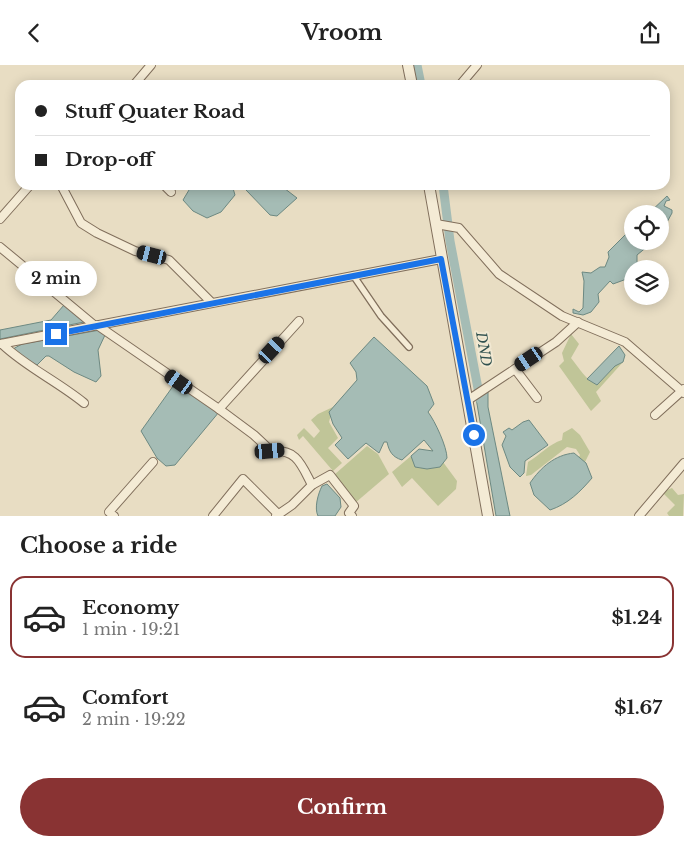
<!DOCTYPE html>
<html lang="en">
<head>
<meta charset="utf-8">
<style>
  body { margin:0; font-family:"Libre Baskerville",serif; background:#f2f2f2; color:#222; height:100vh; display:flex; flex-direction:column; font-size:19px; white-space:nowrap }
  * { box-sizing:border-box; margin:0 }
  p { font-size:16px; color:#767676 }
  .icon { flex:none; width:28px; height:28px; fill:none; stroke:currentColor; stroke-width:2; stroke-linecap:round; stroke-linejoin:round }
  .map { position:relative; height:451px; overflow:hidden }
  .drawer { display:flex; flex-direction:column; background:#fff; flex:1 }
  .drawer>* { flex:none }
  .top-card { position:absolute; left:15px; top:15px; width:655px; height:110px; border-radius:15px; box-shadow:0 2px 12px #0003; display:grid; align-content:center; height:110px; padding:0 20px; background:#fff }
  .buttons { position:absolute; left:624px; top:140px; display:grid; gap:10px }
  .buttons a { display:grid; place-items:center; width:45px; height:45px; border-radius:50%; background:#fff; box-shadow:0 2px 12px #0003; font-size:25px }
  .end { position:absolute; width:22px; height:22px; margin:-11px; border:6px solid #1a73e8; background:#fff; box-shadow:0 0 0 2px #fff }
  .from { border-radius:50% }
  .bubble { position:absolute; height:35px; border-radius:18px; background:#fff; box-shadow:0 2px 12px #0003; font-size:16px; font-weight:800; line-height:35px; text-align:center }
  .car { position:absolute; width:15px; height:30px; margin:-15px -8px; border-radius:6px; box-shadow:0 0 4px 1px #0007; background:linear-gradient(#222 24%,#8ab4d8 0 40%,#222 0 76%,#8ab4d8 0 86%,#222 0) }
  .top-card b { display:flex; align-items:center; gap:18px; height:48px; font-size:19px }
  .top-card b+b { border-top:1px solid #e0e0e0 }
  .top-card i { width:12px; height:12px; background:#222 }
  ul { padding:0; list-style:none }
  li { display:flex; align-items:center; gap:15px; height:82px; margin:0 10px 8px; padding:0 10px; border:2px solid transparent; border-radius:15px }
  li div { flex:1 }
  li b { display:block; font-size:19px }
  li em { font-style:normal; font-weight:800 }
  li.active { border-color:#893333 }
  li>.icon { width:45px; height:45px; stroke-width:1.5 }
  h2 { padding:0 20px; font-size:22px; line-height:60px }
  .button { display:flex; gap:10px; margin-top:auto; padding:10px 20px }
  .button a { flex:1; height:58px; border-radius:30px; background:#893333; color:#fff; font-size:20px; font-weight:800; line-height:58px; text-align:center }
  header { display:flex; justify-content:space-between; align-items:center; height:65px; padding:0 20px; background:#fff; font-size:22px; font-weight:800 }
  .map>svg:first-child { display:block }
  .green { fill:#c0c598 }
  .water { fill:#a5bcb5; stroke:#6d8982 }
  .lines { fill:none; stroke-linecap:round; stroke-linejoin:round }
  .canal { stroke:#a5bcb5; stroke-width:9 }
  .pedestrian-casing { stroke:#816f5c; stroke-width:8 }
  .minor-casing { stroke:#816f5c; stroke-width:10 }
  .tertiary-casing { stroke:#816f5c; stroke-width:12 }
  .pedestrian { stroke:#f4ebd5; stroke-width:5.5 }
  .minor { stroke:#f4ebd5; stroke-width:8 }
  .tertiary { stroke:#f4ebd5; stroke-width:10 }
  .route { stroke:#1a73e8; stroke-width:6 }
  .labels { text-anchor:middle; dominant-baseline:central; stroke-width:4; stroke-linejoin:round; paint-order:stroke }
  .water-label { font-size:14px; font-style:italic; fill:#2f504e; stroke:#f1e8d2 }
</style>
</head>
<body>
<header><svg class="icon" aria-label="back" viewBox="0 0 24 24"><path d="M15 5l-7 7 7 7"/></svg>Vroom<svg class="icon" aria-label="share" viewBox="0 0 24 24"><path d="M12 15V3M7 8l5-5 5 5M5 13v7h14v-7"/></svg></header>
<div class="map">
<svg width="684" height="451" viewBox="0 0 684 451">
  <rect width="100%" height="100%" fill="#e8ddc3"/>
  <g class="green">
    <path d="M571 269 579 279 571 293C579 303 585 314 597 320L615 301 623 297 596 327 601 336 591 346 559 301 564 296 562 288Z"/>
    <polygon points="333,342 329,357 338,373 328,383 342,398 333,406 303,371 299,375 297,370 304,363 314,373 320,366 311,355 318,349"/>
    <path d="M572 363 580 370 590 387 584 399 578 394 580 390 576 384 567 382 531 410 526 411 528 397C540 390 549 379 562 375L563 368Z"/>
    <polygon points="367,381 378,389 389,409 355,438 334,410"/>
    <polygon points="411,391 416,402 427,404 440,402 443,397 457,416 456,424 438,441 412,413 402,422 392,407"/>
    <polygon points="672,423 678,430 684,429 683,451 669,451 667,448 675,440 662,427"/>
  </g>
  <g class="water">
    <polygon points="192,120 232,120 235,130 221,147 207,153 193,146 183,135"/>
    <polygon points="246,120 280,120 297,133 277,151 270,150 246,125"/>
    <polygon points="667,131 670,135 666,136 664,141 672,145 672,148 660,170 660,149 648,149"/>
    <polygon points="632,163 632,176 654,176 637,190 637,197 639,199 638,204 632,204 632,212 613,219 610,216 598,229 599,237 591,247 583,250 573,248 573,244 579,247 583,243 584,216 582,207 591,208 600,202 605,202 609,192 608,187"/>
    <polygon points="64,240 84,257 0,274 0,265 51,255"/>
    <polygon points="100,265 104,267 105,270 98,285 101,311 96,317 74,307 49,291 46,291 37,300 22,293 13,284 22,279"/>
    <path d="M374 272 427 321 434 339 428 347C435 356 447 382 447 393L440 402 427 404 415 402 411 391 419 384 433 386 424 375 402 395C392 392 389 386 387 377H384L379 388 366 378 348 394 335 380 342 373 333 359 329 347 357 315 356 307 350 298Z"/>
    <polygon points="619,281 625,290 623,297 615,301 597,320 587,314"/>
    <polygon points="176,317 219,347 175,400 166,401 157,393 141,366"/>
    <polygon points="488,326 488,342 510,451 496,451 476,333"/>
    <polygon points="529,355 548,380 525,396 524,408 520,412 510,402 502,380 506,371 503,367 509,363 512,365 523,357"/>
    <path d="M574 388 586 398 592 413C580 427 568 439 550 445L534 430 530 418C541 402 555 390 574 388Z"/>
    <path d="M327 419 340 433 341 442 335 451H318C314 443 318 429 322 421Z"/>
  </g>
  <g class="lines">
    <g class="canal">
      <polyline points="417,0 421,20"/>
      <polyline points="443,120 450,176 480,334"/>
    </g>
    <g class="pedestrian-casing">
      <polyline id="pedestrian" points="353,210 381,251 409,282"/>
    </g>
    <g class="minor-casing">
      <g id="minor">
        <polyline points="134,20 151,0"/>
        <polyline points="460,20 477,0"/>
        <polyline points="61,120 81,158 97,168 135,186 169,195 211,237"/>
        <polyline points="164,120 171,127"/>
        <polyline points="0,154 30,120"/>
        <polyline points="436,159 459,163 499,209 562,251 625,277 684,328"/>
        <polyline points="0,182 94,260"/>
        <path d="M97 260 219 344 254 370 271 386C297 384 301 399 312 420"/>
        <polyline points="0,279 441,194"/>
        <path d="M2 279C26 302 57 316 84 338"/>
        <polyline points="515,304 537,333"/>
        <polyline points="468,335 556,277 578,257"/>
        <polyline points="219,344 299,256"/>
        <polyline points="655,350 684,324"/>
        <polyline points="114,451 109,447 153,397"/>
        <polyline points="213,451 243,414 278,449"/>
        <polyline points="276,451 292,440 312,420 330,410 354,441 349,448 352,451"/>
        <polyline points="639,451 684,398"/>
      </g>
    </g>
    <g class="tertiary-casing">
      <g id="tertiary">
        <polyline points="408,0 412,20"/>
        <polyline points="429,120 488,451"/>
      </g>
    </g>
    <use href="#pedestrian" class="pedestrian"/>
    <use href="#minor" class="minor"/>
    <use href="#tertiary" class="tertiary"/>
  </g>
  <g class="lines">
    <polyline class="route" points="56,269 441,194 474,370"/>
  </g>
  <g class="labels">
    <g class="water-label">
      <text transform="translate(484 284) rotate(80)">DND</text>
    </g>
  </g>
</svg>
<div class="buttons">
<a><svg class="icon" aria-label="locate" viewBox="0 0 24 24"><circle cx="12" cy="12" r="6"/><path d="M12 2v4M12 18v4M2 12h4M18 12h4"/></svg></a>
<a><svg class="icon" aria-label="layers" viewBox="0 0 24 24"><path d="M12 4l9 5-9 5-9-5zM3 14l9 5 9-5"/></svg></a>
</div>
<i class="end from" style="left:474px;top:370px"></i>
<i class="end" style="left:56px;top:269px"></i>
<div class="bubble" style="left:15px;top:196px;width:82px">2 min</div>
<i class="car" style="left:152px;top:190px;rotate:284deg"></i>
<i class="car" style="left:272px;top:285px;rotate:43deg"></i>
<i class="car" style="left:529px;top:294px;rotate:236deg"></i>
<i class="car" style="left:179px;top:317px;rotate:305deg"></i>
<i class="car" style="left:270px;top:386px;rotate:85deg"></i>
<div class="top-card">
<b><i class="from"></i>Stuff Quater Road</b>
<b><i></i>Drop-off</b>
</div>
</div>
<section class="drawer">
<h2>Choose a ride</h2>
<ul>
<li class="active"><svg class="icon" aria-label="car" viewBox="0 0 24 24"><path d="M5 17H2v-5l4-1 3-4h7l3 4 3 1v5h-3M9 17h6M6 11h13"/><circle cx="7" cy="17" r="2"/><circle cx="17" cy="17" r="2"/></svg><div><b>Economy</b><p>1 min · 19:21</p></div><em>$1.24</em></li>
<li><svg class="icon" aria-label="car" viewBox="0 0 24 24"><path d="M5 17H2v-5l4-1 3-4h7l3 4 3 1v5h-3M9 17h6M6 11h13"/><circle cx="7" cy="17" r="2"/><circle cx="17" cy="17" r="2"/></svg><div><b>Comfort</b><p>2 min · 19:22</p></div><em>$1.67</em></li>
</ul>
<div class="button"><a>Confirm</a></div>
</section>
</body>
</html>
